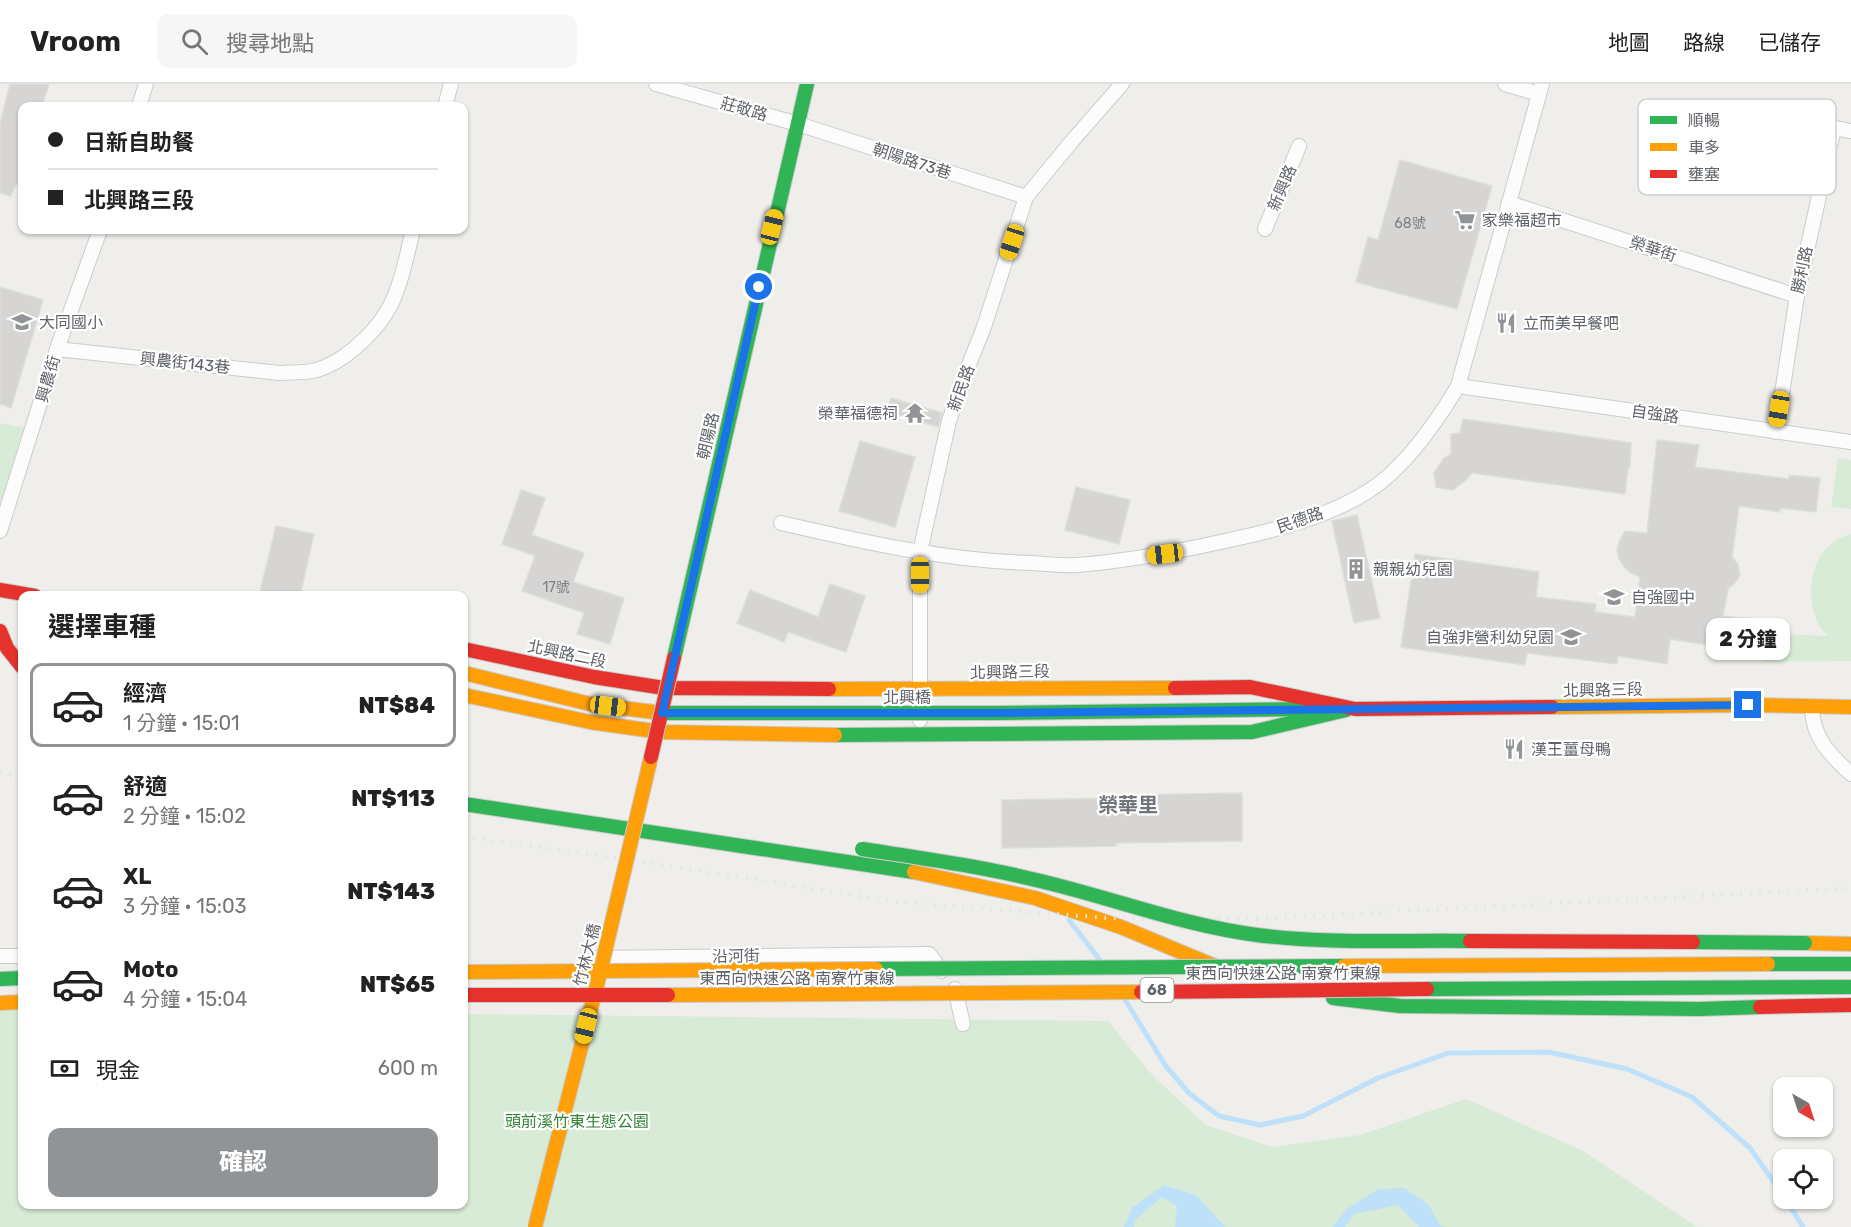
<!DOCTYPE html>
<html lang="zh-TW">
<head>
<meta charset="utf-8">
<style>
  body { margin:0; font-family:Rubik,"Noto Sans TC",sans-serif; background:#f6f6f6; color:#222; height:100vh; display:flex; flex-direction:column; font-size:22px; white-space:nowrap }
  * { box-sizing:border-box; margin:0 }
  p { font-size:20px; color:#767676 }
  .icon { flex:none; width:33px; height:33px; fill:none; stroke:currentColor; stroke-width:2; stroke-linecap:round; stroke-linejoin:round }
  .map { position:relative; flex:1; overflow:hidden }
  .panel { position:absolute; left:18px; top:507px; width:450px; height:618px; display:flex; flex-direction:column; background:#fff; border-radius:12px; box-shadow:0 2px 4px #0004 }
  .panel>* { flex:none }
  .banner { position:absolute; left:18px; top:18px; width:450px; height:132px; border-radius:12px; box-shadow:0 2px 4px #0004; display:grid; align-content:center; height:132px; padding:0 30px; background:#fff }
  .needle { width:39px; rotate:141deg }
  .buttons { position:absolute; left:1773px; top:993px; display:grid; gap:12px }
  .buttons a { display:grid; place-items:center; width:60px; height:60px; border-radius:12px; background:#fff; box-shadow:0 2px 4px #0004; font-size:30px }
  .end { position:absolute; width:27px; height:27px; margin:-14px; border:8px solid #1a73e8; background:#fff; box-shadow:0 0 0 3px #fff }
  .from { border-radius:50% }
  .bubble { position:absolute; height:42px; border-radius:12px; background:#fff; box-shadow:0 2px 4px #0004; font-size:20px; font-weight:800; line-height:42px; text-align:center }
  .car { position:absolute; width:18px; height:36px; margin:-18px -9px; border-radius:8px; box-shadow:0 0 4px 2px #0007; background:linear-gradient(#f5c518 24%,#345 0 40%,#f5c518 0 76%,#345 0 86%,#f5c518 0) }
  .banner b { display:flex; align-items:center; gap:21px; height:57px; font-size:22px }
  .banner b+b { border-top:2px solid #e0e0e0 }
  .banner i { width:15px; height:15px; background:#222 }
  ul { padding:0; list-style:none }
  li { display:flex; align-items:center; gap:18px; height:84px; margin:0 12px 9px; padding:0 18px; border:3px solid transparent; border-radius:12px }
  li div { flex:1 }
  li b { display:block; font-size:22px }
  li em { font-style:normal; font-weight:800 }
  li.current { border-color:#919496 }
  li>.icon { width:54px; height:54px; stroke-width:1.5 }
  h2 { padding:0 30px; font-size:27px; line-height:72px }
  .pay { display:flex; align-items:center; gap:15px; height:66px; padding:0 30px; font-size:22px }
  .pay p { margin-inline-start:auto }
  .action { display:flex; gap:12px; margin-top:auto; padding:12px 30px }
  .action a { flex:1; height:69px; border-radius:12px; background:#919496; color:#fff; font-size:24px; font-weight:800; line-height:69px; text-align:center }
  header { display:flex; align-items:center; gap:36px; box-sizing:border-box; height:84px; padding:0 30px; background:#fff; border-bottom:2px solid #e0e0e0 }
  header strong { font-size:28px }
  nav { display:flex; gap:33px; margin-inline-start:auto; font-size:21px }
  .search { width:420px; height:54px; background:#f6f6f6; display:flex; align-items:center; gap:15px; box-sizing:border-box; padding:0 21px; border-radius:12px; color:#767676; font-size:22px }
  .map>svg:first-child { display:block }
  .green { fill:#d8ebd6 }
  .water { fill:#bfe0f9 }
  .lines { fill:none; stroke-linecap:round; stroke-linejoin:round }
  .stream { stroke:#bfe0f9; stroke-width:5 }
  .building { fill:#d6d5d3; stroke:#deddd9; stroke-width:1.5 }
  .street-casing { stroke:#cbcccc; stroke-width:16 }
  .fast-casing { stroke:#cacacb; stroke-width:16 }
  .slow-casing { stroke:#cacacb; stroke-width:16 }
  .jam-casing { stroke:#cacacb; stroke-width:16 }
  .street { stroke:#fdfcfc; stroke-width:14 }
  .fast { stroke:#30b455; stroke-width:14 }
  .slow { stroke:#ff9f0a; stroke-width:14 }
  .jam { stroke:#e5322d; stroke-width:14 }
  .rail { stroke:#e4e4e4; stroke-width:4.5; stroke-dasharray:1.5 8; stroke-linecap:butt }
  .fast-bridge-casing { stroke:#cacacb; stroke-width:16; stroke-linecap:butt }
  .slow-bridge-casing { stroke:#cacacb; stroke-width:16; stroke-linecap:butt }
  .jam-bridge-casing { stroke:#cacacb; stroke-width:16; stroke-linecap:butt }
  .fast-bridge { stroke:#30b455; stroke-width:14 }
  .slow-bridge { stroke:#ff9f0a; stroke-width:14 }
  .jam-bridge { stroke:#e5322d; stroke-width:14 }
  .route { stroke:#1a73e8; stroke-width:8 }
  .labels { text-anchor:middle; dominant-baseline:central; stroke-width:4.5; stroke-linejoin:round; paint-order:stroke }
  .number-label { font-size:14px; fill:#7e8184 }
  .shield { fill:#fff; stroke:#8f9295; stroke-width:1.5 }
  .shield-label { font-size:15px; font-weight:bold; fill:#5f6368 }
  .street-label { font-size:16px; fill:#5f6368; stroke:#fff }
  .poi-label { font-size:16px; fill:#5f6368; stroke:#fff; text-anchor:start }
  .park-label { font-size:16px; fill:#348238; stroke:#fff }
  .quarter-label { font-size:20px; font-weight:bold; fill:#70757a; stroke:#fff }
  .key { fill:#fff; stroke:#cfd0d2; stroke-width:1.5 }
  .key-label { font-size:16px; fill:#5f6368 }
</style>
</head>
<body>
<header>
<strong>Vroom</strong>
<div class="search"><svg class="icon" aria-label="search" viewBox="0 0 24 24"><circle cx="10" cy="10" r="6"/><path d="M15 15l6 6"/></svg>搜尋地點</div>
<nav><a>地圖</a><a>路線</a><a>已儲存</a></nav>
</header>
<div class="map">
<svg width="1851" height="1143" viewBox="0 0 1851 1143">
  <rect width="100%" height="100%" fill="#efeeea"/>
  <g class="green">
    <polygon points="0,339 25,344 0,443"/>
    <polygon points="1838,374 1851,376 1851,425 1831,423"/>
    <path d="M1851 450V577L1763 578 1764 549 1828 552C1825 549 1821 545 1819 541 1802 507 1812 460 1851 450Z"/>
    <polygon points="0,918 22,919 22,1120 464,1120 464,930 1108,937 1153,992 1206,1041 1272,1063 1360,1051 1466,1015 1583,1067 1697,1143 0,1143"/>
  </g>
  <g class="water">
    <polygon points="1164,1101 1196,1111 1225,1143 1175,1143 1177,1122 1162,1113 1135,1136 1134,1143 1124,1143 1132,1124"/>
    <polygon points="1404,1104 1428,1120 1440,1141 1446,1143 1419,1143 1398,1121 1354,1130 1345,1143 1332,1143 1347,1125 1378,1105"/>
  </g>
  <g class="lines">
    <g class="stream">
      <polyline points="1069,836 1100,876"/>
      <polyline points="1124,914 1165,981 1189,1009 1219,1032 1260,1041 1303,1032 1378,994 1448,969 1549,968 1627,985 1692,1013 1750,1064 1784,1113"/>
      <polyline points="1785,1114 1803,1143"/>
    </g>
  </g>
  <g class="building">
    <polygon points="10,0 49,0 42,22 22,22 22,102 16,100 11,112 0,109 0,39"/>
    <polygon points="1400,76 1492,102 1457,225 1356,198 1368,153 1378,156"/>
    <polygon points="0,203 43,216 11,324 0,320"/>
    <polygon points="891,314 942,329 938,343 887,328"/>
    <polygon points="1463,335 1631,359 1630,384 1628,384 1625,410 1472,389 1467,395 1453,406 1436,403 1434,389 1444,374 1451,370 1451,350 1460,349"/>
    <polygon points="1657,356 1699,361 1695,383 1789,395 1789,391 1820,394 1816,428 1780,424 1780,428 1739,422 1732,473 1738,480 1740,491 1734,500 1728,505 1723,532 1751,535 1745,567 1670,555 1667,580 1618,572 1617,580 1527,569 1525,581 1401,563 1415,470 1539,488 1536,513 1596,520 1595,528 1635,533 1640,493 1631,489 1625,484 1619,475 1617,467 1619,458 1625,447 1647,449"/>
    <polygon points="860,357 915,373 895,443 839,427"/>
    <polygon points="1076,403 1130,416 1119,460 1065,446"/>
    <polygon points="521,406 545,414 532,451 584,469 573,498 624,514 610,560 577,550 584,529 522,507 535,472 502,460"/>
    <polygon points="1357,431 1380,534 1354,539 1332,437"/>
    <polygon points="276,442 314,450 300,512 259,512"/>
    <polygon points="830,500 865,512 846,568 788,548 784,558 737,539 750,506 818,533"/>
    <polygon points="1242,709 1242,757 1116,759 1116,762 1002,764 1002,716 1128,714 1128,711"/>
  </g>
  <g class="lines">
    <g class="street-casing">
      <g id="street">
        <polyline points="656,0 798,40 1026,113"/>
        <polyline points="1505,0 1539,10"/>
        <polyline points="139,22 146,0"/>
        <polyline points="445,22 451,0"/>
        <polyline points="1509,119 1797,212"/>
        <polyline points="1265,145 1299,62"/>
        <path d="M57 265 279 289C290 288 301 289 312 287 339 282 372 252 386 229 400 208 407 170 413 146"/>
        <polyline points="1458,302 1851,358"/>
        <polyline points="1776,348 1797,212 1834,44 1851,47"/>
        <path d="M781 439C863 458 947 477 1032 479 1047 480 1062 482 1077 481 1128 477 1176 468 1225 457 1273 447 1325 434 1367 408 1404 385 1436 339 1458 302L1542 0"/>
        <polyline points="0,447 57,265 100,146"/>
        <path d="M1812 623C1812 653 1830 671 1851 690"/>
        <polyline points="920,636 920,468 949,337 968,283 984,243 1026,113 1073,56 1122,0"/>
        <polyline points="0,872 22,872"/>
        <polyline points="595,874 929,870 942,887"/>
        <polyline points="955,905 963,940"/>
      </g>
    </g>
    <g class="fast-casing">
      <g id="fast">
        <polyline points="674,574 807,0"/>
        <polyline points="994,629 1313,625"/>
        <polyline points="835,651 1252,648 1346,626"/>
        <polyline points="464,720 914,788"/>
        <polyline points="0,895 22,894"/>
        <polyline points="1333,914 1400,922 1699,925 1760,923"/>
      </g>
    </g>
    <g class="slow-casing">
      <g id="slow">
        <polyline points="464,589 590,620 662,629"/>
        <polyline points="829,605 1175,604"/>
        <polyline points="464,611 590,638 661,648 835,651"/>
        <polyline points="1552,623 1748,621 1851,623"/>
        <polyline points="914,788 1035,814 1121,843 1217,883"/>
        <polyline points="1805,859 1851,860"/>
        <polyline points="0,919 22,918"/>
      </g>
    </g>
    <g class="jam-casing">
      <g id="jam">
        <polyline points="0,506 35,512"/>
        <polyline points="0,547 7,564 22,583"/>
        <polyline points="464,565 594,593 664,604 829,605"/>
        <polyline points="1175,604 1250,603 1355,625 1552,623"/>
        <polyline points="1760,923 1851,921"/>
      </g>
    </g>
    <use href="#street" class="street"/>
    <use href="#fast" class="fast"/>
    <use href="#slow" class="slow"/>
    <use href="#jam" class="jam"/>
    <g class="rail">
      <polyline points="0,688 22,692"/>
      <polyline points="464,753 625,775 897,818 1107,834 1255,835 1851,804"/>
    </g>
    <g class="fast-bridge-casing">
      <g id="fast-bridge">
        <polyline points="662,629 994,629"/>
        <path d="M862 765C920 774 979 782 1036 796 1110 813 1181 841 1257 851 1327 860 1399 856 1470 857"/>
        <polyline points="1693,858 1805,859"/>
        <polyline points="1768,880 1851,880"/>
        <polyline points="876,885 1344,882"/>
        <polyline points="1427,905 1851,903"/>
      </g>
    </g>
    <g class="slow-bridge-casing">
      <g id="slow-bridge">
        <polyline points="1344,882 1768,880"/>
        <polyline points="464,888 876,885"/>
        <polyline points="668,911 1141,908"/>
        <polyline points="535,1143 598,897 651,673"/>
      </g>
    </g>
    <g class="jam-bridge-casing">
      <g id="jam-bridge">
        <polyline points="651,673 674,574"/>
        <polyline points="1470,857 1693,858"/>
        <polyline points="1141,908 1427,905"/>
        <polyline points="464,911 668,911"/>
      </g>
    </g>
    <use href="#fast-bridge" class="fast-bridge"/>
    <use href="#slow-bridge" class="slow-bridge"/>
    <use href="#jam-bridge" class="jam-bridge"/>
  </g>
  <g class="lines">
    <polyline class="route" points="759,203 662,629 994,629 1748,621"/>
  </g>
  <defs>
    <g id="supermarket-bare" transform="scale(1.62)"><path d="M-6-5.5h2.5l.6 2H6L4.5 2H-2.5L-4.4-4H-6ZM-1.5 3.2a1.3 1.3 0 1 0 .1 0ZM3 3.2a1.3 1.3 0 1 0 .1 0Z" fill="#919496" stroke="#fff" stroke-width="2.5" paint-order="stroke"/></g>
    <g id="school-bare" transform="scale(1.62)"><path d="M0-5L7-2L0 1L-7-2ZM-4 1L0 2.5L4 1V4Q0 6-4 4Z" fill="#919496" stroke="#fff" stroke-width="2.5" paint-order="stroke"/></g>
    <g id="restaurant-bare" transform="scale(1.62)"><path d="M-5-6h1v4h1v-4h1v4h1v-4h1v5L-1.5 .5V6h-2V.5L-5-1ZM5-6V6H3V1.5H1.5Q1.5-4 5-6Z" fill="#919496" stroke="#fff" stroke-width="2.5" paint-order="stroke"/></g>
    <g id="temple-bare" transform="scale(1.62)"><path d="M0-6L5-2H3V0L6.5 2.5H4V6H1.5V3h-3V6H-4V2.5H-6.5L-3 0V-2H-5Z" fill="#919496" stroke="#fff" stroke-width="2.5" paint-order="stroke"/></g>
    <g id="building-bare" transform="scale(1.62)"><path d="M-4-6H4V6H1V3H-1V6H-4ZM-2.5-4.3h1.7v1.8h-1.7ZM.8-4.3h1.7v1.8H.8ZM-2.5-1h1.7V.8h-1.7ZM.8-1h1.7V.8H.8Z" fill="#919496" stroke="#fff" stroke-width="2.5" paint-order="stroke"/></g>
  </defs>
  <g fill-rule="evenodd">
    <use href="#supermarket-bare" x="1465" y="136"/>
    <use href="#school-bare" x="22" y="238"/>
    <use href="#restaurant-bare" x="1506" y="239"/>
    <use href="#temple-bare" x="915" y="329"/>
    <use href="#building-bare" x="1356" y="485"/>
    <use href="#school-bare" x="1614" y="513"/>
    <use href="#school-bare" x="1571" y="553"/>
    <use href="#restaurant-bare" x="1514" y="665"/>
  </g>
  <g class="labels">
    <g class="number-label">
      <text x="1410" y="139">68號</text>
      <text x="556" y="503">17號</text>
    </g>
    <rect class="shield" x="1140.5" y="894" width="33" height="24" rx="4.5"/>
    <g class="shield-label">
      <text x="1157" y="906">68</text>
    </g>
    <g class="street-label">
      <text transform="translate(744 25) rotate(16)">莊敬路</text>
      <text transform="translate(912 77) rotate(18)">朝陽路73巷</text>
      <text transform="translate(1282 104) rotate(-67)">新興路</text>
      <text transform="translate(1653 165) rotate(18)">榮華街</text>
      <text transform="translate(1802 186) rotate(-78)">勝利路</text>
      <text transform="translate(185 279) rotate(6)">興農街143巷</text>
      <text transform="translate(48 295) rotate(-74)">興農街</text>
      <text transform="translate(961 304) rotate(-70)">新民路</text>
      <text transform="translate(1655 330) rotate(8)">自強路</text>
      <text transform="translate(708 352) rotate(-77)">朝陽路</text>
      <text transform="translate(1300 436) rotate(-19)">民德路</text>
      <text transform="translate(567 570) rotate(12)">北興路二段</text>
      <text transform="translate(1010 588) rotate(-1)">北興路三段</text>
      <text transform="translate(1603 606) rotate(-1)">北興路三段</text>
      <text x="907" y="613">北興橋</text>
      <text transform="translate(587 871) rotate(-76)">竹林大橋</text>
      <text transform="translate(736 872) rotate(-1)">沿河街</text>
      <text x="1283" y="889">東西向快速公路 南寮竹東線</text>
      <text x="797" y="894">東西向快速公路 南寮竹東線</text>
    </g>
    <g class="poi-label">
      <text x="1482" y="136">家樂福超市</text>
      <text x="39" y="238">大同國小</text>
      <text x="1523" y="239">立而美早餐吧</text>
      <text x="898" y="329" text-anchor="end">榮華福德祠</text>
      <text x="1373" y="485">親親幼兒園</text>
      <text x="1631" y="513">自強國中</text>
      <text x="1554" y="553" text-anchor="end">自強非營利幼兒園</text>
      <text x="1531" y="665">漢王薑母鴨</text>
    </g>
    <g class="park-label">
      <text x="577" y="1037">頭前溪竹東生態公園</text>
    </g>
    <g class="quarter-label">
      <text x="1128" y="721">榮華里</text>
    </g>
  </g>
  <rect x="1638" y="15" width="198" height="96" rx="9" class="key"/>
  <rect x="1650" y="32" width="27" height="8" fill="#30b455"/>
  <rect x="1650" y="59" width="27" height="8" fill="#ff9f0a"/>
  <rect x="1650" y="86" width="27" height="8" fill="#e5322d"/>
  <g class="key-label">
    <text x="1688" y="42">順暢</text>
    <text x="1688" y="69">車多</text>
    <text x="1688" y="96">壅塞</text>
  </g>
</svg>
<div class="buttons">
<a><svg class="needle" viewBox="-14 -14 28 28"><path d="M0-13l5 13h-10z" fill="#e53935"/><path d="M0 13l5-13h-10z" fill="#767676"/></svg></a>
<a><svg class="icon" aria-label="locate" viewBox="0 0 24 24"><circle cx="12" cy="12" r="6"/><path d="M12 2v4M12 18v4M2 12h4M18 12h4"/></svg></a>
</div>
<i class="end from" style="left:759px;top:203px"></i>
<i class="end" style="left:1748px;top:621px"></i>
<div class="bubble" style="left:1706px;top:534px;width:84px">2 分鐘</div>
<i class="car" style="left:772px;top:143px;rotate:14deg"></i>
<i class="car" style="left:1012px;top:158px;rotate:198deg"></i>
<i class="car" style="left:1779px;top:325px;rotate:189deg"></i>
<i class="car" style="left:1165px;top:470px;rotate:263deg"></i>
<i class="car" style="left:920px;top:491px;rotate:180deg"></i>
<i class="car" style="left:608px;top:622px;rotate:97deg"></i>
<i class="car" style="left:586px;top:942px;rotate:194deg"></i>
<div class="banner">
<b><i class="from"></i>日新自助餐</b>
<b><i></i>北興路三段</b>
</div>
<section class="panel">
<h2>選擇車種</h2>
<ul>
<li class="current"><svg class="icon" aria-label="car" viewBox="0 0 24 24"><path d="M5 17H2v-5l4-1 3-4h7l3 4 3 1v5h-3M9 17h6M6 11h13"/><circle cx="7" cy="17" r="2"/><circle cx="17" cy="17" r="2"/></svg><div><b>經濟</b><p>1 分鐘 · 15:01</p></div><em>NT$84</em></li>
<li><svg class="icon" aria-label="car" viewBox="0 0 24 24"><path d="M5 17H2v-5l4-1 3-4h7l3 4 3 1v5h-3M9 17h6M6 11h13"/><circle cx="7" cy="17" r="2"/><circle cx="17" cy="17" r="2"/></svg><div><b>舒適</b><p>2 分鐘 · 15:02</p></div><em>NT$113</em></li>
<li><svg class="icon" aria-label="car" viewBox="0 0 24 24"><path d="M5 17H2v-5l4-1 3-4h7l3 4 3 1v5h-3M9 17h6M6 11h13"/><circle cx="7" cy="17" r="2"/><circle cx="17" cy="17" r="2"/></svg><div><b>XL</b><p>3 分鐘 · 15:03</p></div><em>NT$143</em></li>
<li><svg class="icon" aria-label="car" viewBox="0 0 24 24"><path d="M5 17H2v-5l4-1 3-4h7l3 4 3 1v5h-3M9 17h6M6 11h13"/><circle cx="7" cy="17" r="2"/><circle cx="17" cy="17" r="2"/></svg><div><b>Moto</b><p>4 分鐘 · 15:04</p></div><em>NT$65</em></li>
</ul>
<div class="pay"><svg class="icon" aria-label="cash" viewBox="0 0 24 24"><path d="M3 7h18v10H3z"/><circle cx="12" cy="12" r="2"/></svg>現金<p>600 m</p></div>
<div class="action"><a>確認</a></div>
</section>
</div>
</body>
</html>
